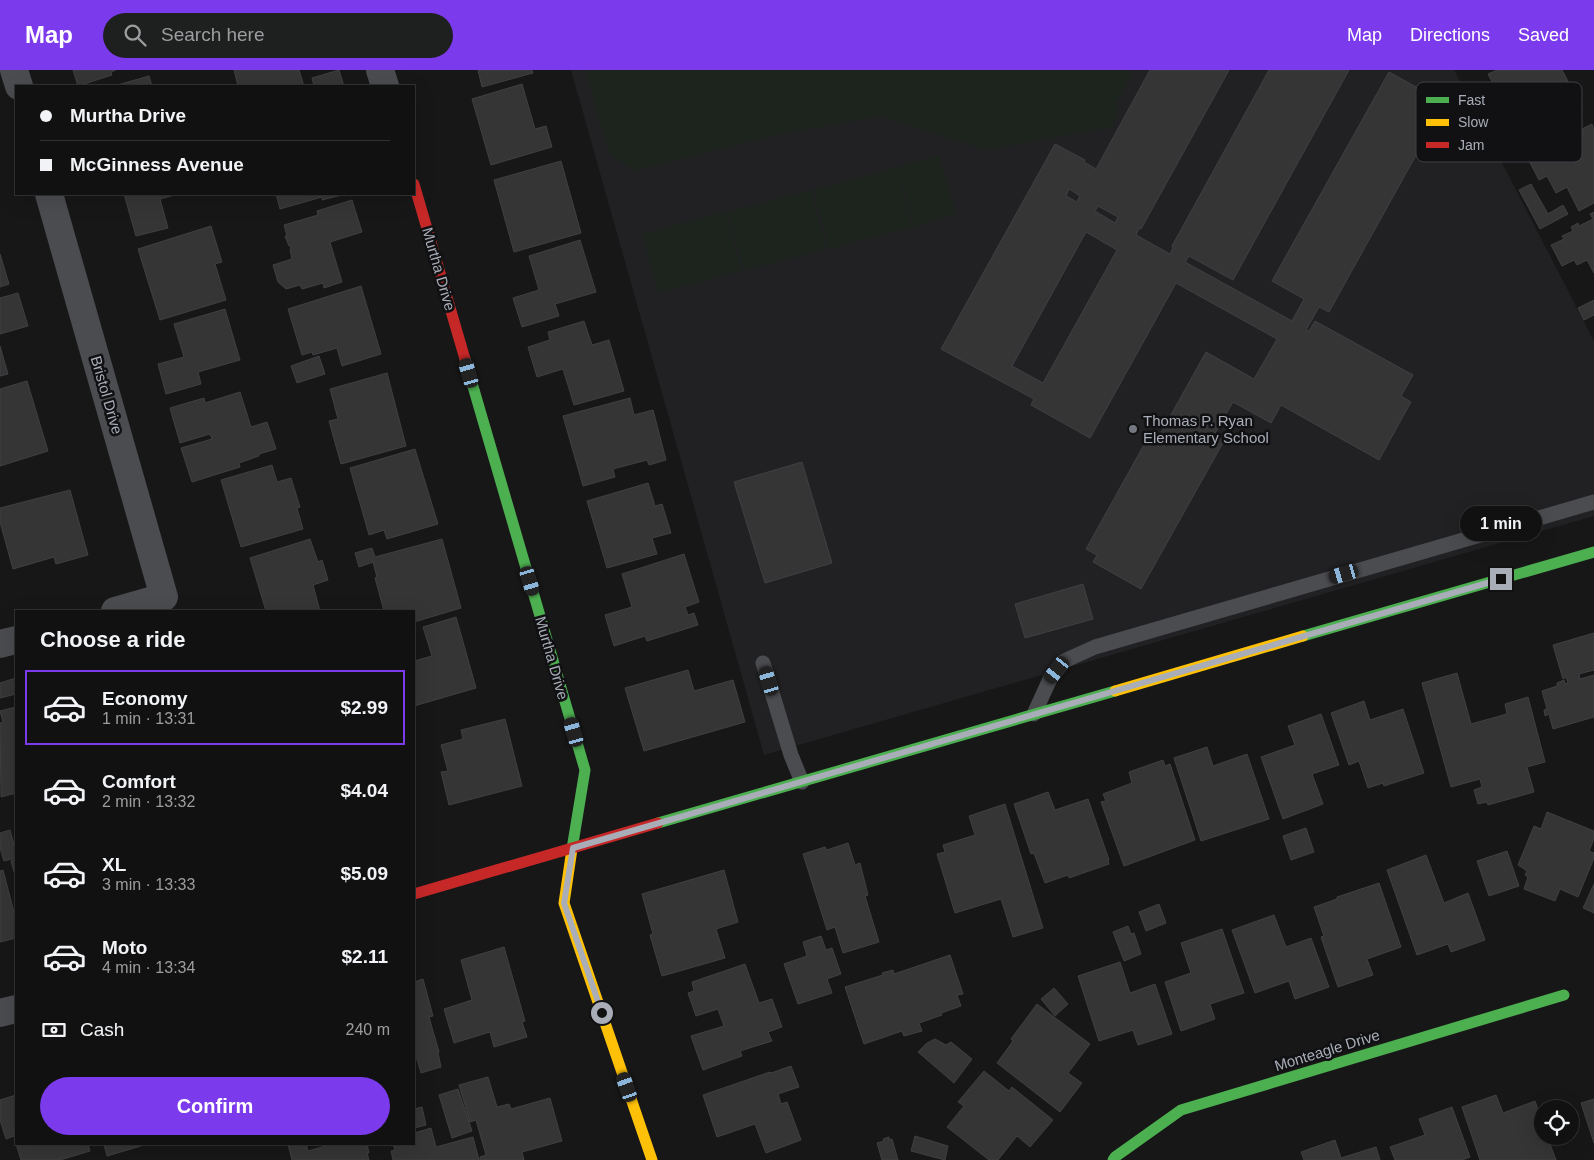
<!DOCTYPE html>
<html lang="en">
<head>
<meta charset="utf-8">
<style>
  body { margin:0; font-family:Helvetica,sans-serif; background:#1e1f1f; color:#f1f3f6; height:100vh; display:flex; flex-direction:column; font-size:19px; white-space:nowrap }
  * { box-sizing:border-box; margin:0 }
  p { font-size:16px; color:#9c9d9f }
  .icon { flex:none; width:28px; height:28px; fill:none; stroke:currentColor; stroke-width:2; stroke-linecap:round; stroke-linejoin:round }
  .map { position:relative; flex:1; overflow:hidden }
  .details { position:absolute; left:15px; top:540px; width:400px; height:535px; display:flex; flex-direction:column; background:#111; border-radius:0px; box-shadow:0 5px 20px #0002,0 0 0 1px #303131 }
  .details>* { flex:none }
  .hud { position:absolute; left:15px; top:15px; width:400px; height:110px; border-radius:0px; box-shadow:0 5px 20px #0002,0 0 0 1px #303131; display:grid; align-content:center; height:110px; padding:0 25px; background:#111 }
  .tools { position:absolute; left:1534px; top:1030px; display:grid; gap:10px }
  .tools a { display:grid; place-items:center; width:45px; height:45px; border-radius:50%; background:#111; box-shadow:0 5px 20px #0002,0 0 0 1px #303131; font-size:25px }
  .end { position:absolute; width:22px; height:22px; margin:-11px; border:6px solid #a8adb8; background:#111; box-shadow:0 0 0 2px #111 }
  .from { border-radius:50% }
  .bubble { position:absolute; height:35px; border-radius:18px; background:#111; box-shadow:0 5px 20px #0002,0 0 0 1px #303131; font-size:16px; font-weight:700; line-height:35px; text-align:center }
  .car { position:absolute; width:15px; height:30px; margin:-15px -8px; border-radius:6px; box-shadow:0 0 4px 1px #0007; background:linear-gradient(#222 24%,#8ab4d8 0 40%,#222 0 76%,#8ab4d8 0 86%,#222 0) }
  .hud b { display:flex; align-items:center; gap:18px; height:48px; font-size:19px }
  .hud b+b { border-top:1px solid #303131 }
  .hud i { width:12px; height:12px; background:#f1f3f6 }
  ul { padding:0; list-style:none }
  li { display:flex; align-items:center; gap:15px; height:75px; margin:0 10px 8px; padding:0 15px; border:2px solid transparent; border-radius:0px }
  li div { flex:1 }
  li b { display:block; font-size:19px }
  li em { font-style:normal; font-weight:700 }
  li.on { border-color:#7c3aed }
  li>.icon { width:45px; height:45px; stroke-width:1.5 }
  h2 { padding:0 25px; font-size:22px; line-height:60px }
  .pay { display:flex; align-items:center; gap:12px; height:55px; padding:0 25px; font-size:19px }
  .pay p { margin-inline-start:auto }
  .cta { display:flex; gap:10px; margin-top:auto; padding:10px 25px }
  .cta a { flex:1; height:58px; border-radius:30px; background:#7c3aed; color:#fff; font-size:20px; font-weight:700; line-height:58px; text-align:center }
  header { display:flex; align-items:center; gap:30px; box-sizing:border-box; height:70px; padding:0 25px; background:#7c3aed; color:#fff }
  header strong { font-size:24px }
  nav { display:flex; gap:28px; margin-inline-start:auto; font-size:18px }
  .search { width:350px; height:45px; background:#1e1f1f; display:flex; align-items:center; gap:12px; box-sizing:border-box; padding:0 18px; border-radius:28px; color:#9c9d9f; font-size:19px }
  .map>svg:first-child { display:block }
  .built { fill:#212123 }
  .green { fill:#1d241e }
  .building { fill:#353536; stroke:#3f4043; fill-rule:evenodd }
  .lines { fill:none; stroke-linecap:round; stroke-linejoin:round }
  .lane { stroke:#4b4c50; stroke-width:15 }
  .street { stroke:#4b4c50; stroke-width:28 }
  .fast { stroke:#4caf50; stroke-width:11 }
  .slow { stroke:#ffc107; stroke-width:11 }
  .jam { stroke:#c62828; stroke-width:11 }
  .route { stroke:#a8adb8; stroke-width:6 }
  .poi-dot { fill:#757880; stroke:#111113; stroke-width:2 }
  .labels { text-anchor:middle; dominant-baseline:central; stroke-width:5; stroke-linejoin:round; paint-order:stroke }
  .street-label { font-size:15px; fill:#a8adb8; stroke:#111113 }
  .poi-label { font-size:15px; fill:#a8adb8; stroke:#111113; text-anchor:start }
  .key { fill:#111113; stroke:#3e4045; stroke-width:1 }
  .key-label { font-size:14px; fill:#a8adb8 }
</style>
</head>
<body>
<header>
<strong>Map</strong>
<div class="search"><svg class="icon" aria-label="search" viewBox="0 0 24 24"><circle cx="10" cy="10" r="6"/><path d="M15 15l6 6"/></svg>Search here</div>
<nav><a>Map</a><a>Directions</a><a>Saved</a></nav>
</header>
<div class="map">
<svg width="1594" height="1090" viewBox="0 0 1594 1090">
  <rect width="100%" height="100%" fill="#171717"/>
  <polygon class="built" points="571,0 1454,0 1594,271 1594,446 764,685"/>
  <g class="green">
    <polygon points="585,0 1134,0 1115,35 1120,38 1112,57 986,80 882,46 776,65 634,101 609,84"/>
    <polygon points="939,85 956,144 914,157 898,97"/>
    <polygon points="897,97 912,157 829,179 813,120"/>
    <polygon points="811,120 827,179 743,201 728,142"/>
    <polygon points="726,141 741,201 658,223 642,164"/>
  </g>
  <g class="building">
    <polygon points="73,0 116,0 111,2 112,5 78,16"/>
    <polygon points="234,0 299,0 304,16 238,16"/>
    <polygon points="339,0 344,16 314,16 312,8"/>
    <polygon points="478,0 532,0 533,3 482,17"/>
    <path d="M1150 0H1229L1141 159 1139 158 1136 165 1170 184 1173 178 1172 176 1269 0H1349L1233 210 1189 186 1185 192 1292 251 1304 229 1272 211 1389 2 1445 33 1329 242 1319 237 1306 260 1309 261 1315 251 1413 305 1401 326 1411 332 1379 390 1281 335 1271 353 1233 332 1214 365 1224 371 1141 519 1093 492 1097 485 1086 479 1150 364 1158 368 1206 282 1254 309 1277 269 1176 213 1090 368 1031 335 1034 329 941 279 1055 74 1085 90 1084 92 1096 99ZM1069 119 1080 126 1077 132 1066 126ZM1098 136 1118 147 1115 153 1095 141ZM1086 162 1117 180 1043 313 1012 296Z"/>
    <polygon points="1497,0 1562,0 1582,38 1522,70 1488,4"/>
    <polygon points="149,6 152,16 114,16"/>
    <polygon points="522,14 535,59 546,56 552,77 491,95 472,29"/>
    <polygon points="1592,54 1594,59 1594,133 1579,141 1567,117 1556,123 1547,106 1539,110 1527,87"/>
    <polygon points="561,91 581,163 514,182 494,110"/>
    <polygon points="1531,114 1548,144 1563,135 1568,144 1540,159 1519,120"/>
    <polygon points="124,124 178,124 160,129 168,158 136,166"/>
    <polygon points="276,124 346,124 322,130 322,127 280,139"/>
    <polygon points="352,130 362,162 330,172 342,212 324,218 323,213 302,219 300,215 286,219 278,212 273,195 292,189 290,179 291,179 290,175 289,176 285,166 287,166 284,155 318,145 317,141"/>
    <polygon points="1594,142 1594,203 1587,190 1577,195 1574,190 1562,196 1551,175 1564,169 1562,166 1573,161 1571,157 1578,153 1579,156 1593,149 1590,144"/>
    <polygon points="211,156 222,192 215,194 226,230 160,250 138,179"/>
    <polygon points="580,170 596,222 555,234 559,246 522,257 513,228 539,220 529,186"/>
    <polygon points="0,184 9,214 0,217"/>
    <polygon points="361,216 381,284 342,296 337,278 313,285 312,282 302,285 288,239"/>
    <polygon points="18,223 28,256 0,264 0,228"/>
    <polygon points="1594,230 1594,245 1584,250 1578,238"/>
    <polygon points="225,239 240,290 198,302 201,314 166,324 158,294 184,287 174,254"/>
    <polygon points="584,251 592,275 609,270 624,321 574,335 563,299 537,307 528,277 550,270 548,262"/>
    <polygon points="0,276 8,304 0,306"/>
    <polygon points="319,286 325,304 297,313 291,296"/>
    <polygon points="387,303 406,376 341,394 329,351 338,349 330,319"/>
    <polygon points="27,311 48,381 0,396 0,319"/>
    <polygon points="240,322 251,357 267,352 276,379 259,384 259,386 239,393 240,397 192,412 181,378 212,369 210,364 180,373 170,338 204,328 205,333"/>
    <polygon points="630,328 634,345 653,340 666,390 649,395 647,390 613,399 615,407 583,416 563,346"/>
    <polygon points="415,379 438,454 387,469 384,460 369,465 350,398"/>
    <polygon points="802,392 832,493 765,513 734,412"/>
    <polygon points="272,395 277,412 291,408 300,437 297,438 303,459 241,477 221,410"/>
    <polygon points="648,413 655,436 662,434 671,463 652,468 657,484 607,498 587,431"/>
    <polygon points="70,420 88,485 56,494 54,487 13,499 0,452 0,438"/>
    <polygon points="310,469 318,492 322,490 328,510 313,515 320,541 266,541 250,488"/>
    <polygon points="442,469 461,538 414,552 414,541 384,541 375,508 377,507 373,492 359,497 355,483 372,478 375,487"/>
    <polygon points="684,484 699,532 685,537 688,545 694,543 698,555 647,571 645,566 614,576 605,545 632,537 622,504"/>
    <polygon points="1083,514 1093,549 1025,568 1015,534"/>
    <polygon points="456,547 476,618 414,636 414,591 432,586 423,557"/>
    <polygon points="1594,563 1594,600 1579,604 1580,609 1594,605 1594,647 1553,659 1549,644 1545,646 1544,640 1547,639 1542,621 1557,616 1557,613 1564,610 1565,614 1568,613 1566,607 1563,609 1553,575"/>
    <polygon points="688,600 694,621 733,610 745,652 644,681 625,618"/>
    <polygon points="1457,603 1471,654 1507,644 1505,634 1528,627 1545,692 1527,697 1534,722 1488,735 1487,732 1478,734 1474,720 1482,717 1480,709 1451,717 1422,613"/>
    <polygon points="16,608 16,624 0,628 0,613"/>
    <polygon points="1364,631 1370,650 1403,639 1424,703 1384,716 1383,713 1368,718 1359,691 1349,695 1331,643"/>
    <polygon points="16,637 16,723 1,727 0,653 3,652 0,641"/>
    <polygon points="1321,644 1339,695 1312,704 1323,734 1283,749 1261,687 1295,675 1288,656"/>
    <polygon points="505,649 522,716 449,735 441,702 448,701 441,675 463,669 461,660"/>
    <polygon points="1207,677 1213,696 1247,684 1269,749 1201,771 1174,688"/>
    <polygon points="1163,690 1165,696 1170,694 1195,770 1124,796 1101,732 1106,731 1103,724 1132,713 1129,702"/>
    <polygon points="1048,722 1055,740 1088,729 1109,790 1108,791 1109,794 1069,808 1068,805 1045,813 1034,783 1031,784 1014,734"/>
    <polygon points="1005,734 1043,858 1013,867 1001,829 955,843 937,784 945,782 943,775 975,765 969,746"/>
    <polygon points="1547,742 1594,761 1594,769 1589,781 1594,783 1594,788 1578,827 1560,819 1555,831 1524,819 1528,807 1525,805 1527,801 1518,795 1534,756 1541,759"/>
    <polygon points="1306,758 1314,782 1291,790 1283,766"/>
    <polygon points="10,760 16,782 16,788 4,791 0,778 0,763"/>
    <polygon points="848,773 855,795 860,793 868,825 865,826 879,872 843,883 835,857 827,860 803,784 825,777 827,780"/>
    <polygon points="1507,781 1519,816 1489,826 1477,791"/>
    <polygon points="1426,785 1444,833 1468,823 1485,870 1451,882 1448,874 1417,885 1387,800"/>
    <polygon points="16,789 16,809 11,791"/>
    <polygon points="3,800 16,850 16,868 0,872 0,801"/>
    <polygon points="724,800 738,852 716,859 725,888 662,906 650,865 653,864 642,824"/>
    <polygon points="1379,813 1401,877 1367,889 1373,905 1338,917 1321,867 1324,866 1314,837 1337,829 1337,827"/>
    <polygon points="1594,814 1594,843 1583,838"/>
    <polygon points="1159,834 1166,853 1146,861 1139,842"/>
    <polygon points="1274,845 1286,877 1311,868 1329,917 1295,929 1289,911 1255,923 1232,860"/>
    <polygon points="1128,856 1131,864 1134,863 1141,884 1124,891 1113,862"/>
    <polygon points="1222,859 1244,923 1210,934 1215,949 1181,961 1165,912 1191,903 1181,873"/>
    <polygon points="821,866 826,880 832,878 841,904 827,909 832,923 798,934 784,894 807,886 803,872"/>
    <polygon points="504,877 525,951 522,952 527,967 494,977 490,962 454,973 444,939 472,930 461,890"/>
    <polygon points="950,885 963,924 957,925 961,936 941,943 942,945 919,953 922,961 904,966 902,961 864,974 845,917 883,905 882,903 893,900 894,904"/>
    <polygon points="1120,892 1130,923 1155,914 1172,964 1138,975 1133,960 1099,971 1078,906"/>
    <polygon points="745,894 759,933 772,929 782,957 768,962 772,971 740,981 742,986 703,1000 691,966 724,956 718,939 696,946 688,923 694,921 692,912"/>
    <polygon points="423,909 433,946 429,947 439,982 438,983 441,997 421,1003 417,989 414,990 414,912"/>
    <polygon points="1054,918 1068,934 1055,946 1041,929"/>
    <polygon points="1037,934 1090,974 1068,1003 1082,1013 1060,1042 997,993 1013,971 1011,969"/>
    <polygon points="935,969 946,975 951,972 972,989 954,1013 918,982 927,973"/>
    <polygon points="791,996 799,1017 778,1024 781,1034 787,1032 801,1070 766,1083 755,1054 717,1067 703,1025 770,1002 771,1003"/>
    <polygon points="984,1001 1009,1021 1012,1017 1053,1050 1030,1077 1017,1066 998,1090 989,1090 947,1057 964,1036 958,1032"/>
    <polygon points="488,1007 497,1037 509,1034 511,1039 550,1028 562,1071 522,1082 524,1090 480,1090 480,1087 486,1085 476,1050 470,1052 459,1015"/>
    <polygon points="458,1019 472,1061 452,1068 439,1025"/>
    <polygon points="16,1025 16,1073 14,1066 6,1069 0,1050 0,1030"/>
    <polygon points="1496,1025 1503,1043 1535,1031 1542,1052 1542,1066 1547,1066 1556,1090 1480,1090 1462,1037"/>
    <polygon points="1594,1029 1594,1073 1581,1033"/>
    <polygon points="422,1037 426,1055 414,1058 414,1039"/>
    <polygon points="1452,1037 1470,1087 1462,1090 1395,1090 1390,1077 1425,1065 1419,1049"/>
    <polygon points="431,1058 436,1077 473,1067 479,1090 393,1090 391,1081 395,1080 393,1074 414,1074 414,1063"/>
    <polygon points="915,1066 948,1076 945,1090 911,1081"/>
    <polygon points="889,1067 889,1070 892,1069 898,1090 882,1090 877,1073 884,1071 883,1069"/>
    <polygon points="1335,1070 1341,1088 1376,1077 1380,1090 1304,1090 1301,1082"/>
    <polygon points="16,1074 88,1074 90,1081 60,1090 21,1090"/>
    <polygon points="104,1074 140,1074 141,1076 107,1086"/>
    <polygon points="288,1074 306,1074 308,1081 333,1074 367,1074 369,1083 367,1083 369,1090 292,1090"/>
  </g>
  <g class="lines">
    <g class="lane">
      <polyline points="763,593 791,685 802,712"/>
      <polyline points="1034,644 1050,609 1064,591 1095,577 1594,432"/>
    </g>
    <g class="street">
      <polyline points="14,0 19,16"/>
      <polyline points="380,0 385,16"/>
      <polyline points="49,124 164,527 115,541"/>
      <polyline points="0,574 16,570"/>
      <polyline points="0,943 16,939"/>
    </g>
    <g class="fast">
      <polyline points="465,289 585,700 572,779"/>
      <polyline points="1303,566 1594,482"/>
      <polyline points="658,753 1115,621"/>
      <polyline points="1113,1090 1115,1087 1181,1040 1564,925"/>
    </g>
    <g class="slow">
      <polyline points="1115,621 1303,566"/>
      <polyline points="572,779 564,833 652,1090"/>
    </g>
    <g class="jam">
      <polyline points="414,114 465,289"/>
      <polyline points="414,824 658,753"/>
    </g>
  </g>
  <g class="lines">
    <polyline class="route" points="602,943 564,833 573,778 1501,509"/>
  </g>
  <circle class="poi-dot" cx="1133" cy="359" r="5"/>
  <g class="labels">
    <g class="street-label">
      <text transform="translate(439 199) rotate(74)">Murtha Drive</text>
      <text transform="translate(107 325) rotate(74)">Bristol Drive</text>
      <text transform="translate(552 588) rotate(74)">Murtha Drive</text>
      <text transform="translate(1327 980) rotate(-17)">Monteagle Drive</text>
    </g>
    <g class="poi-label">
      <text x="1143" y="350">Thomas P. Ryan<tspan x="1143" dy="17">Elementary School</tspan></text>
    </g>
  </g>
  <rect x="1416" y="12" width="166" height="80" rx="8" class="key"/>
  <rect x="1426" y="27" width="23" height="6" fill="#4caf50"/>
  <rect x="1426" y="49" width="23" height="7" fill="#ffc107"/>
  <rect x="1426" y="72" width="23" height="6" fill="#c62828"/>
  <g class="key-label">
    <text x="1458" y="35">Fast</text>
    <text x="1458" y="57">Slow</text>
    <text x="1458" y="80">Jam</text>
  </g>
</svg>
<div class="tools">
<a><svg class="icon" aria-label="locate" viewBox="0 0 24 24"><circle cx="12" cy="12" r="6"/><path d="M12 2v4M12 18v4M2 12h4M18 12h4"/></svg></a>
</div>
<i class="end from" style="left:602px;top:943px"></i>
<i class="end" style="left:1501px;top:509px"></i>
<div class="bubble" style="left:1460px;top:436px;width:82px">1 min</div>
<i class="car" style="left:469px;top:303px;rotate:344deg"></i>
<i class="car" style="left:1344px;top:504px;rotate:254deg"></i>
<i class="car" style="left:530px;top:511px;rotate:163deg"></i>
<i class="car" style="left:1057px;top:600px;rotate:218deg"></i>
<i class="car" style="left:769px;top:611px;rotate:343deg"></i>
<i class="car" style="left:574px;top:662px;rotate:344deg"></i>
<i class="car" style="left:627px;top:1017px;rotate:341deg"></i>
<div class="hud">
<b><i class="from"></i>Murtha Drive</b>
<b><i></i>McGinness Avenue</b>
</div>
<section class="details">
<h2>Choose a ride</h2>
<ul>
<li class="on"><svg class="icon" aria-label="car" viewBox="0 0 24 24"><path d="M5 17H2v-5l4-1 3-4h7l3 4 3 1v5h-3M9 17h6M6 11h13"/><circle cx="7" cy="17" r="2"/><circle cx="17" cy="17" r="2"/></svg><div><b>Economy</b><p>1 min · 13:31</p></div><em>$2.99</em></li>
<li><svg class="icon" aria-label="car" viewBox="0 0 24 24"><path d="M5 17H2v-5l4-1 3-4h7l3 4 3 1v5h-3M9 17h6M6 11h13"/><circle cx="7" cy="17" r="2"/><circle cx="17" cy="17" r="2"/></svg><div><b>Comfort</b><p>2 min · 13:32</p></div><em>$4.04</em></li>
<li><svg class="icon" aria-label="car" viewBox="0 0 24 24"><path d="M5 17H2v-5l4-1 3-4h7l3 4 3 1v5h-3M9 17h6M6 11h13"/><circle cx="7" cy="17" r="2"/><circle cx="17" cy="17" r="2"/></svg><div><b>XL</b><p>3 min · 13:33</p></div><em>$5.09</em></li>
<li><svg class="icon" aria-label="car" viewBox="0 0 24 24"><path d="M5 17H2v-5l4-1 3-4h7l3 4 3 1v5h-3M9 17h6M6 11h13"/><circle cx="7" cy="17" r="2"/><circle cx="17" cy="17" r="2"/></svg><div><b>Moto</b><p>4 min · 13:34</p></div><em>$2.11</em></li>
</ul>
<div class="pay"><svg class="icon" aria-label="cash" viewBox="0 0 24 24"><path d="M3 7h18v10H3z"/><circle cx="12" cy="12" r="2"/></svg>Cash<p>240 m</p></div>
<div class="cta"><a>Confirm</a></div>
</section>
</div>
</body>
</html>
